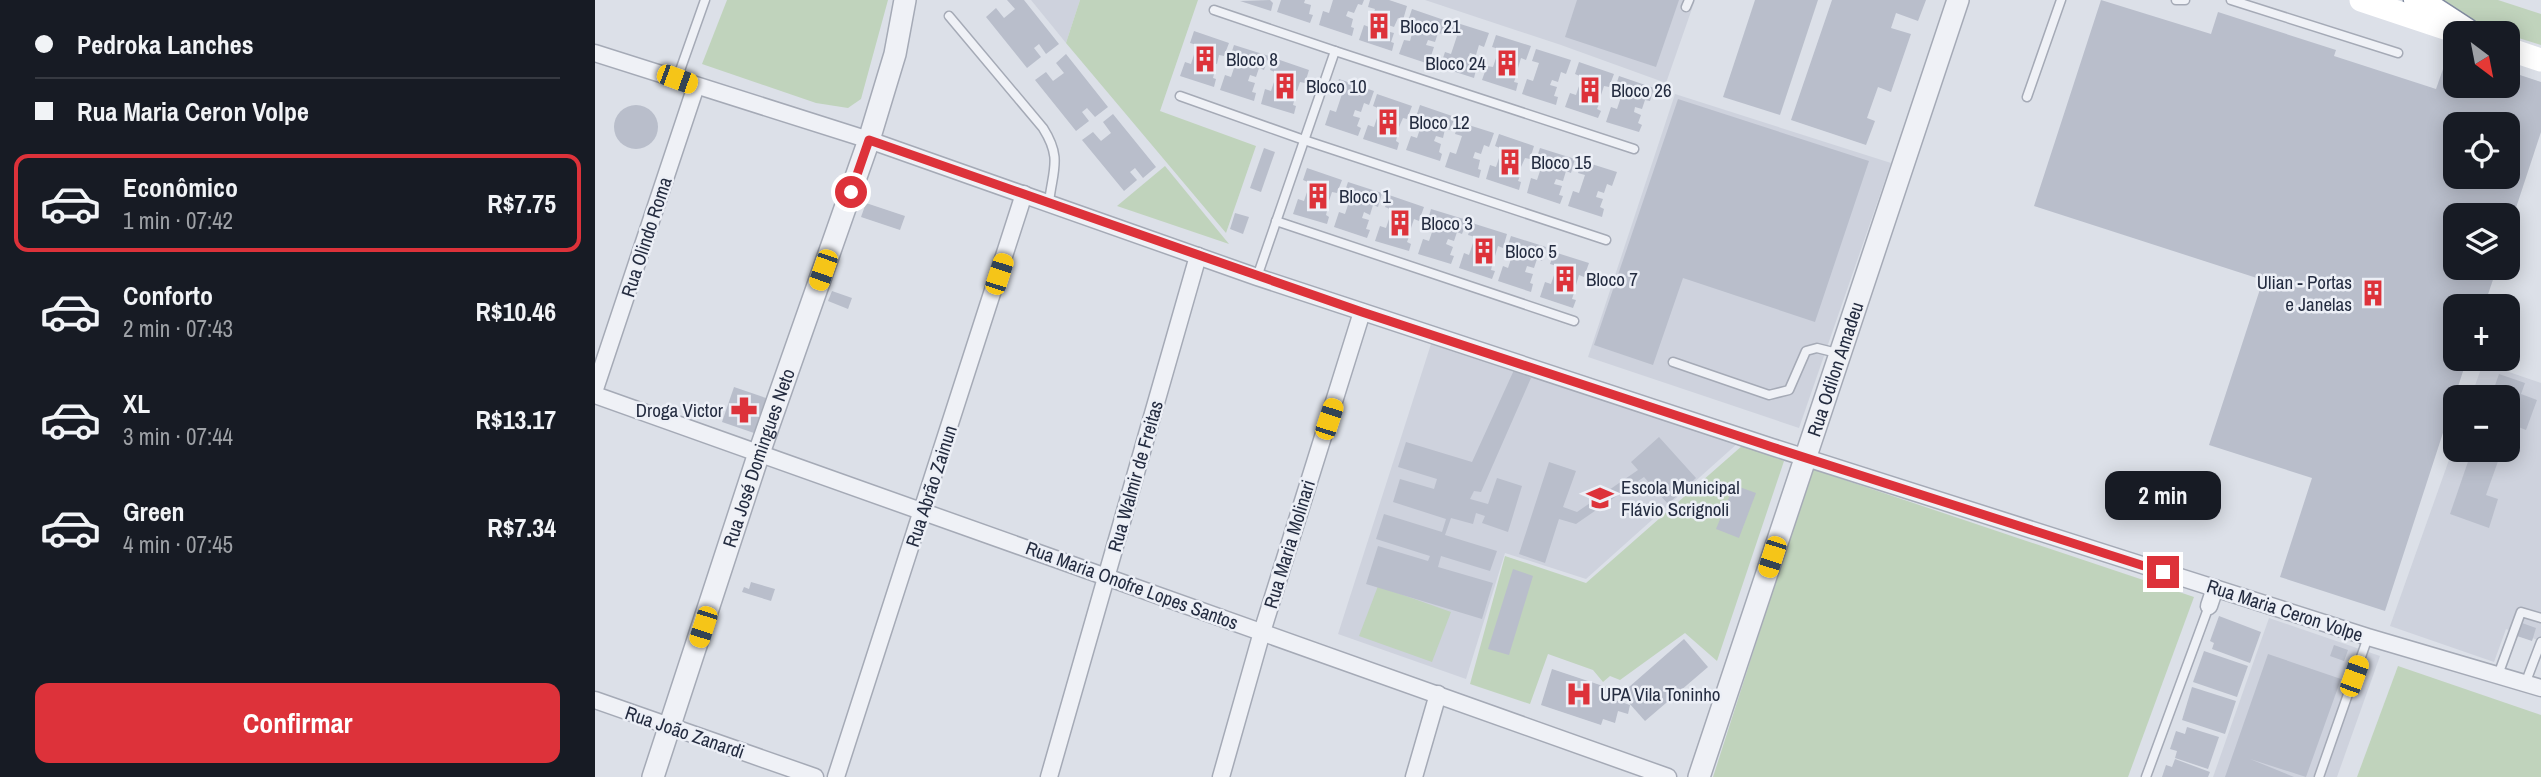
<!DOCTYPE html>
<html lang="pt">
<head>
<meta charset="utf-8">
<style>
  body { margin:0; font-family:"Archivo Narrow",sans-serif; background:#20242c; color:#f1f3f6; height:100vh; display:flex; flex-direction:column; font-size:26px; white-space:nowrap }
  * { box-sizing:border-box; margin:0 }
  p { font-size:23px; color:#9ea1a6 }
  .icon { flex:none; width:38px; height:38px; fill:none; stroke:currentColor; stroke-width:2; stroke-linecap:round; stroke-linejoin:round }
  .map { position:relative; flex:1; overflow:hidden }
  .drawer { display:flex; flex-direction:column; background:#171b24; width:595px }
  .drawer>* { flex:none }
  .banner { display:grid; align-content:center; height:154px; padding:0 35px; background:#171b24 }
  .needle { width:46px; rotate:148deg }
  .controls { position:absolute; left:1848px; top:21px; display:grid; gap:14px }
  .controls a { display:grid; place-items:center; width:77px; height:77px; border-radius:14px; background:#171b24; box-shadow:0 4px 18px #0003; font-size:35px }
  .end { position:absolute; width:32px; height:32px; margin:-16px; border:9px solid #dd323a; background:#fff; box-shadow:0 0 0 4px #fff }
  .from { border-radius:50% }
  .bubble { position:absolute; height:49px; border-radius:14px; background:#171b24; box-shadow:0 4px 18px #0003; font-size:23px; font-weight:700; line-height:49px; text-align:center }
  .car { position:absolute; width:21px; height:42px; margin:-21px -10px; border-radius:9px; box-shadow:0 0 5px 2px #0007; background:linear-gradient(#f5c518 24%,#345 0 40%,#f5c518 0 76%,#345 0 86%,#f5c518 0) }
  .banner b { display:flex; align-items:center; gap:24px; height:66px; font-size:26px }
  .banner b+b { border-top:2px solid #363941 }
  .banner i { width:18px; height:18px; background:#f1f3f6 }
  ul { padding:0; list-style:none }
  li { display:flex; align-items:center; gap:21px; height:98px; margin:0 14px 10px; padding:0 21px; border:4px solid transparent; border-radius:14px }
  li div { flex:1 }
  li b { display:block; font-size:26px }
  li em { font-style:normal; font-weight:700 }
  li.active { border-color:#dd323a }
  li>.icon { width:63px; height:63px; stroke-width:1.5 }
  .action { display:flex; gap:14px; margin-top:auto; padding:14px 35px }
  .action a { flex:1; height:80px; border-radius:14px; background:#dd323a; color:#fff; font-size:28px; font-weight:700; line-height:80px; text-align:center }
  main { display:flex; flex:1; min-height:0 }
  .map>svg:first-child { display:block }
  .built { fill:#ced2dd }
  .green { fill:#c0d3bc }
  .building { fill:#b9becb; fill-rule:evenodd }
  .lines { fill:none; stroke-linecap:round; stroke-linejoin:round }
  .service-casing { stroke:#a5aab6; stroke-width:11 }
  .minor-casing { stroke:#a5aab6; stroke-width:19 }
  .tertiary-casing { stroke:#a5aab6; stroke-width:24 }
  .motorway-casing { stroke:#828ba0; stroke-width:33 }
  .service { stroke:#eff1f6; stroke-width:8 }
  .minor { stroke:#eff1f6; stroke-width:16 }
  .tertiary { stroke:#eff1f6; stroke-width:21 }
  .secondary { stroke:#fff; stroke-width:23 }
  .motorway { stroke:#fff; stroke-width:30 }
  .route { stroke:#dd323a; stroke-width:9 }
  .labels { text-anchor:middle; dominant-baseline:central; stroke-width:5; stroke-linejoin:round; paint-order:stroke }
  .poi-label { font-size:19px; fill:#242c40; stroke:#eceff6; text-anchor:start }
  .street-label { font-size:19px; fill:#242c40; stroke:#eceff6 }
</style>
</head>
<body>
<main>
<section class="drawer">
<div class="banner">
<b><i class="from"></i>Pedroka Lanches</b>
<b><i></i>Rua Maria Ceron Volpe</b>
</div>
<ul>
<li class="active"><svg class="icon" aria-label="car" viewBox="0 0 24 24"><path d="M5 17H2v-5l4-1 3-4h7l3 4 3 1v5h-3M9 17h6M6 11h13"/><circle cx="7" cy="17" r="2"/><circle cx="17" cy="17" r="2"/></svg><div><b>Econômico</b><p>1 min · 07:42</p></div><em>R$7.75</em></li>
<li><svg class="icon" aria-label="car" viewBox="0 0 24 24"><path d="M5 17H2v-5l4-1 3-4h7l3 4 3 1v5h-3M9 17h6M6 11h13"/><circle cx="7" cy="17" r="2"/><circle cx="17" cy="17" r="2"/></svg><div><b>Conforto</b><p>2 min · 07:43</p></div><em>R$10.46</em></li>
<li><svg class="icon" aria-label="car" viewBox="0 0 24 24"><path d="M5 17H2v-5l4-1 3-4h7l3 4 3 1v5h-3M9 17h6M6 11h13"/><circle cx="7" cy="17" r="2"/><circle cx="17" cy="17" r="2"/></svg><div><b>XL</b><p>3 min · 07:44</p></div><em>R$13.17</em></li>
<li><svg class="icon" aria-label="car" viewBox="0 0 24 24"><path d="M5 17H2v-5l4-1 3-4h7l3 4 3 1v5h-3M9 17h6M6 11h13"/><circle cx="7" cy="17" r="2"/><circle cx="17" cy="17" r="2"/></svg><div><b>Green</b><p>4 min · 07:45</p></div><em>R$7.34</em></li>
</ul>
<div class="action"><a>Confirmar</a></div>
</section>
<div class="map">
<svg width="1946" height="777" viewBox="0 0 1946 777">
  <rect width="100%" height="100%" fill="#dce0e8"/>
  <g class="built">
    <polygon points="436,0 485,0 471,43"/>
    <polygon points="830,0 1100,0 1071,83 966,45"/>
    <polygon points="1080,94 1296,163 1204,428 993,357"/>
    <polygon points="836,344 1143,443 991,579 910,553 871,679 743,634"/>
    <polygon points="1888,363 1946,383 1946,641 1911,629 1899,662 1795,626 1860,443 1860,450 1913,450 1913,397 1876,397"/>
    <polygon points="1674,618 1785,656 1742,777 1618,777"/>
  </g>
  <g class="green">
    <polygon points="132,0 293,0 266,99 253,108 221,103 107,64"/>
    <polygon points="485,0 603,0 565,111 661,146 631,233 471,43"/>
    <polygon points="1837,0 1903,0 1946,14 1946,45 1856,17"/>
    <polygon points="570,166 634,244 522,206"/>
    <polygon points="1148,445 1189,461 1122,661 1090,633 1025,680 1015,676 1008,682 998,670 953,654 935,704 875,684 910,556 991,583"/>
    <polygon points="1217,469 1599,597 1533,777 1118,777"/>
    <polygon points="783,586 856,612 837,662 764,636"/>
    <polygon points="1803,666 1946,715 1946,777 1762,777"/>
  </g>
  <g class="building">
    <polygon points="412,0 429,0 464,44 451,54 444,44 439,48 446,57 432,68 391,17 401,8 409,18 420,9"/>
    <polygon points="675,0 678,3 676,11 645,1"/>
    <polygon points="686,0 710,0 709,3 716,5 714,14 718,15 715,23 682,12"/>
    <polygon points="738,0 769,0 767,5 763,4 759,13 753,11 751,16 758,19 756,27 759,28 757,36 724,25 728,11 734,13"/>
    <polygon points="775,0 794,0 812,6 808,20 803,18 799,27 793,25 791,31 799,33 796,42 799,43 797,51 764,40 769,25 774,27 780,9 773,7"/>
    <polygon points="982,0 1084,0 1061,67 970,37"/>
    <polygon points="1160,0 1223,0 1185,115 1128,97"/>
    <polygon points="1237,0 1331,0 1323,21 1301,13 1296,28 1316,34 1296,92 1283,87 1272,118 1280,121 1271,145 1196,120"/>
    <path d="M1506 0 1616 34 1623 12 1741 50 1739 56 1841 89 1854 52 1860 55V86H1913V71L1946 82V132L1913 232V215H1860V268H1902L1889 306H1860V359H1872L1790 611 1685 577 1717 478 1614 445 1668 280 1439 206ZM1860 124H1913V177H1860Z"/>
    <polygon points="817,9 852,21 848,34 843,33 840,42 833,40 831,45 839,47 836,56 840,57 837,65 804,54 809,40 815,41 820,23 813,21"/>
    <polygon points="859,22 894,33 889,47 884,45 881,55 875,53 873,58 880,60 877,69 881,70 879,78 845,67 850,52 856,54 862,36 855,34"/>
    <polygon points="599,31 634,43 629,56 624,55 622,64 615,62 613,67 620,70 618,78 621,79 619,87 585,76 590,62 596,64 602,45 595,43"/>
    <polygon points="901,35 936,46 931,60 926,58 923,68 917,66 915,71 922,73 919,82 923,83 921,91 887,80 892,66 898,67 904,49 897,47"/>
    <polygon points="639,45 674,56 669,70 664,68 661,77 655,75 653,81 660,83 657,92 661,93 659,101 625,90 630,75 636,77 642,59 635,57"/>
    <polygon points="941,49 976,60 971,74 966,72 963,82 957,80 955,85 962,87 959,96 963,97 961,105 927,94 932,79 938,81 944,63 937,61"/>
    <polygon points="471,54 513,107 500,117 492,108 487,112 494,121 481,131 440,80 451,72 458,81 469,73 461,63"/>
    <polygon points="679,58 714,70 710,83 705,82 702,91 695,89 693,94 700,97 698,105 701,106 699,114 666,104 670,89 676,91 682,73 675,70"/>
    <polygon points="984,62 1019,74 1014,87 1009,86 1006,95 1000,93 998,98 1005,101 1002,109 1006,111 1003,118 970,107 975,93 981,95 987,77 980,74"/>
    <polygon points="1024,76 1059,88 1055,101 1050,100 1047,109 1040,107 1039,112 1046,115 1043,123 1047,125 1044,132 1011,122 1016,107 1022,109 1028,91 1020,88"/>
    <polygon points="744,79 779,91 774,105 769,103 766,112 760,110 758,116 765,118 762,126 766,128 763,136 730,125 735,110 741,112 747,94 740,92"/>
    <polygon points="782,94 817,106 812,119 808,118 804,127 798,125 796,130 803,133 801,141 804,143 802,150 768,139 773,125 779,127 785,109 778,106"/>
    <polygon points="1083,99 1274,161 1220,322 1088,278 1058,365 999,345"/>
    <circle cx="41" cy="127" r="22"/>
    <polygon points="825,105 860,117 855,130 850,129 848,138 841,136 839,141 846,144 844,152 847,154 845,161 811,150 816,136 822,138 828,120 821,117"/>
    <polygon points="518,114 561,167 548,178 540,168 535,172 542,180 529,191 487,140 498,132 506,141 516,133 508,122"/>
    <polygon points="864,122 899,133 894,147 889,145 886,154 880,152 878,158 885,160 883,169 886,170 884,178 850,167 855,152 861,154 867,136 860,134"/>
    <polygon points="904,134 939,146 935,159 930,158 926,167 920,165 918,170 926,173 923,181 926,182 924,190 891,179 895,165 901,167 907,149 900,146"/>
    <polygon points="669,148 680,152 666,192 655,188"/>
    <polygon points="945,148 980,159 976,173 971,171 968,181 961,179 959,184 967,186 964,195 968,196 965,204 932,193 936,178 942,180 948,162 941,160"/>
    <polygon points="987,161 1022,172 1017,186 1012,184 1009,193 1003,191 1001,197 1008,199 1005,207 1009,209 1007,217 973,206 978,191 984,193 990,175 983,173"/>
    <polygon points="712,168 747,180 742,193 737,192 734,201 728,199 726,204 733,207 731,215 734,217 732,224 698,214 703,199 709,201 715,183 708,180"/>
    <polygon points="753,182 787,193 783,207 778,205 775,215 769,212 767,218 774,220 771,229 775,230 772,238 739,227 744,212 750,214 756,196 749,194"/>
    <polygon points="794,195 829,207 824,221 819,219 816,228 810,226 808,231 815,234 812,242 816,244 814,251 780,241 785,226 791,228 797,210 790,207"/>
    <polygon points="271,203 310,216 305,230 266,217"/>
    <polygon points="836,209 872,220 867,234 862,232 859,241 853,239 851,244 858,247 855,255 859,256 856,264 823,254 828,239 834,241 840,223 833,220"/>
    <polygon points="640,213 654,217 648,234 635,229"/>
    <polygon points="877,223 912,234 908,248 903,246 900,256 893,254 891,259 898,261 896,270 900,271 897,279 864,268 869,253 874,255 880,237 873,235"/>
    <polygon points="916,236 951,247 947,261 942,259 939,268 932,266 930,272 938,274 935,283 938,284 936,292 903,281 908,266 913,268 919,250 912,248"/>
    <polygon points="959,252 994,263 989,277 984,275 981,285 975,282 973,288 980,290 977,299 981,300 978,308 945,297 950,282 956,284 962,266 955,264"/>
    <polygon points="237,291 257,298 253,309 233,301"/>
    <polygon points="919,370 936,378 886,492 879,491 875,499 893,504 902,478 927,486 913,532 887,523 890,516 881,513 878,524 856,518 850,535 902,551 895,571 846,556 843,567 898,583 887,619 771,584 783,546 833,561 835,556 781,539 789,514 847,532 851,519 798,502 805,479 839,489 842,479 803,467 811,442 877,462"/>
    <polygon points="1904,374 1930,383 1926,394 1942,400 1931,430 1916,424 1913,431 1913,397 1896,397"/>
    <polygon points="139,387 171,398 159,433 127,422"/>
    <polygon points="1064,437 1101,478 1073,504 1049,477 981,524 964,519 950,563 924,554 954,462 981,471 968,507 982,512 1043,470 1036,462"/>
    <polygon points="1877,450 1907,450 1891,495 1903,499 1894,528 1855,514"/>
    <polygon points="1139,485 1161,493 1144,538 1121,529"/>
    <polygon points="918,569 938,576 914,655 893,649"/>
    <polygon points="156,582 180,589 176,601 147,592 149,587 154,589"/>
    <polygon points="1624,616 1666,632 1655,663 1617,649 1619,643 1615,641"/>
    <polygon points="1927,623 1941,628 1937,641 1922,636"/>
    <polygon points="1089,639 1113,667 1050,721 1026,694"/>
    <polygon points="1739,645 1753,650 1749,661 1735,656"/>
    <polygon points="1609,651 1653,666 1642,697 1598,682"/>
    <polygon points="1673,654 1746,679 1711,777 1655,759 1699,777 1630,777"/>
    <polygon points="957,669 1020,690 1017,699 1035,705 1033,714 1023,711 1020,723 1008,719 1006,725 946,705"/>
    <polygon points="1597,687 1641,701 1630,734 1587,720"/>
    <polygon points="1592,727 1624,737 1613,769 1580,758 1582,751 1575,749 1581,731 1590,734"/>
    <polygon points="1580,759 1615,772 1613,777 1567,777 1571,765 1577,767"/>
  </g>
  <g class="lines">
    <g class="service-casing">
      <g id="service">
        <polyline points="1581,0 1590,0"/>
        <polyline points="1636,0 1803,53"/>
        <polyline points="1091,7 1094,0"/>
        <polyline points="619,10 740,51"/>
        <path d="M354 16 448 128C467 158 458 169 454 202"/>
        <polyline points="82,79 110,0"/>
        <polyline points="585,96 709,140 1011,240"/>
        <polyline points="1432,97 1466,0"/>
        <polyline points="681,221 979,321"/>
        <polyline points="662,277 740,51 1039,149"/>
        <polyline points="1078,362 1174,395 1194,390 1211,351 1222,348 1242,353"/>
        <polyline points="1903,675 1926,612 1946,618"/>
        <polyline points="1930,684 1946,642"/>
        <polyline points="1551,777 1614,606"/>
        <polyline points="1724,777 1773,637"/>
      </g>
    </g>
    <g class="minor-casing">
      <g id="minor">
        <polyline points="0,53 274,140 662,277 1177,447 1773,637 1946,688"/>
        <polyline points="0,389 101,86"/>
        <polyline points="0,395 1073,777"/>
        <polyline points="1614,606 1620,588"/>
        <polyline points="0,700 220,777"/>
        <polyline points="241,777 429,194"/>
        <polyline points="454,777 603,256"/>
        <polyline points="626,777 667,632 767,312"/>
        <polyline points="819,777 843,694"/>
      </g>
    </g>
    <g class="tertiary-casing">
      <g id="tertiary">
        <path id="s1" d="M58 777 164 453 274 140 300 54 310 0"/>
        <path id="s2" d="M1104 777 1363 0"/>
      </g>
    </g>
    <g class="motorway-casing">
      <polyline id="motorway" points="1824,0 1836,11 1870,33"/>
    </g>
    <use href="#service" class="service"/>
    <use href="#minor" class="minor"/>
    <use href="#tertiary" class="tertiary"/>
    <g class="secondary">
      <polyline points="1766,0 1850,28"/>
      <polyline points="1913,49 1946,60"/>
    </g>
    <use href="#motorway" class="motorway"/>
  </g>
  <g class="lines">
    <polyline class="route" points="256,192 274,140 767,312 1177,447 1568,572"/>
  </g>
  <defs>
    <g id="building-bare" transform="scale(2.1)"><path d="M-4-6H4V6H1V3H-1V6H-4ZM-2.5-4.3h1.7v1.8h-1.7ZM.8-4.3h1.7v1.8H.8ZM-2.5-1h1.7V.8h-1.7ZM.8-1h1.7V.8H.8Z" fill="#dd323a" stroke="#eceff6" stroke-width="2.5" paint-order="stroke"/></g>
    <g id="pharmacy-bare" transform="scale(2.1)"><path d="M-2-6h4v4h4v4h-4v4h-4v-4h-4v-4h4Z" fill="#dd323a" stroke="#eceff6" stroke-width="2.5" paint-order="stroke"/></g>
    <g id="school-bare" transform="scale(2.1)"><path d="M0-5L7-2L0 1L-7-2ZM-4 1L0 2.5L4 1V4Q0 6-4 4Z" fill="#dd323a" stroke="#eceff6" stroke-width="2.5" paint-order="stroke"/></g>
    <g id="hospital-bare" transform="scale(2.1)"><path d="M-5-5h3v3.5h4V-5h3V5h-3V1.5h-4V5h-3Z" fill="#dd323a" stroke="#eceff6" stroke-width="2.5" paint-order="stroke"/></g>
  </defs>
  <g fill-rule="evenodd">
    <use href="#building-bare" x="784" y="26"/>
    <use href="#building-bare" x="610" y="59"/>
    <use href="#building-bare" x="912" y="63"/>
    <use href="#building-bare" x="690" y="86"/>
    <use href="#building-bare" x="995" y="90"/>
    <use href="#building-bare" x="793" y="122"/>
    <use href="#building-bare" x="915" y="162"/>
    <use href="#building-bare" x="723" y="196"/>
    <use href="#building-bare" x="805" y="223"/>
    <use href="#building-bare" x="889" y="251"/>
    <use href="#building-bare" x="970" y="279"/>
    <use href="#building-bare" x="1778" y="293"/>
    <use href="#pharmacy-bare" x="149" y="410"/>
    <use href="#school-bare" x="1005" y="498"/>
    <use href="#hospital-bare" x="984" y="694"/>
  </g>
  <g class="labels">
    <g class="poi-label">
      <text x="805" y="26">Bloco 21</text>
      <text x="631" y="59">Bloco 8</text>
      <text x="891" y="63" text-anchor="end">Bloco 24</text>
      <text x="711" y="86">Bloco 10</text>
      <text x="1016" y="90">Bloco 26</text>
      <text x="814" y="122">Bloco 12</text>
      <text x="936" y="162">Bloco 15</text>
      <text x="744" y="196">Bloco 1</text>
      <text x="826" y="223">Bloco 3</text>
      <text x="910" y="251">Bloco 5</text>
      <text x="991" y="279">Bloco 7</text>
      <text x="1757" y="282" text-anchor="end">Ulian - Portas<tspan x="1757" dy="22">e Janelas</tspan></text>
      <text x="128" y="410" text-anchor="end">Droga Victor</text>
      <text x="1026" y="487">Escola Municipal<tspan x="1026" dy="22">Flávio Scrignoli</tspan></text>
      <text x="1005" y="694">UPA Vila Toninho</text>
    </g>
    <g class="street-label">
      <text transform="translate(51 237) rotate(-72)">Rua Olindo Roma</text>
      <text stroke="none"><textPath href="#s2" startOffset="430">Rua Odilon Amadeu</textPath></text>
      <text stroke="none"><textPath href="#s1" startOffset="336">Rua José Domingues Neto</textPath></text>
      <text transform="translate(540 476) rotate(-74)">Rua Walmir de Freitas</text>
      <text transform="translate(336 486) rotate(-72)">Rua Abrão Zainun</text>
      <text transform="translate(694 544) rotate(-73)">Rua Maria Molinari</text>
      <text transform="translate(537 585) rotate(20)">Rua Maria Onofre Lopes Santos</text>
      <text transform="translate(1690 610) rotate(18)">Rua Maria Ceron Volpe</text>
      <text transform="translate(90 732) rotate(19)">Rua João Zanardi</text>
    </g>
  </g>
</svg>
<div class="controls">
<a><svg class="needle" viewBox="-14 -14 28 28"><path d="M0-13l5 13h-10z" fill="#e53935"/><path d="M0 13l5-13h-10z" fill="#9ea1a6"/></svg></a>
<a><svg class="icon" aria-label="locate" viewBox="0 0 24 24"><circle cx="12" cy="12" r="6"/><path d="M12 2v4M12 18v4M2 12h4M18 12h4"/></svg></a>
<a><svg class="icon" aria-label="layers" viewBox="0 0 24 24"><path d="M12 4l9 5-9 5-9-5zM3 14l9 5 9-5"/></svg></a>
<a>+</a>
<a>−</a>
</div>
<i class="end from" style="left:256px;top:192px"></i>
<i class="end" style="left:1568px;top:572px"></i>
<div class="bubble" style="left:1510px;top:471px;width:116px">2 min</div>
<i class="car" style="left:82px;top:79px;rotate:110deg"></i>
<i class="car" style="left:228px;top:270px;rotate:199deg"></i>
<i class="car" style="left:404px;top:274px;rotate:18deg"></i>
<i class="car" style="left:734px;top:419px;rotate:18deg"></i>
<i class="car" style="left:1177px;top:557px;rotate:198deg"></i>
<i class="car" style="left:108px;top:627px;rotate:198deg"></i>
<i class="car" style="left:1759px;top:676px;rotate:20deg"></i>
</div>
</main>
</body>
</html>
